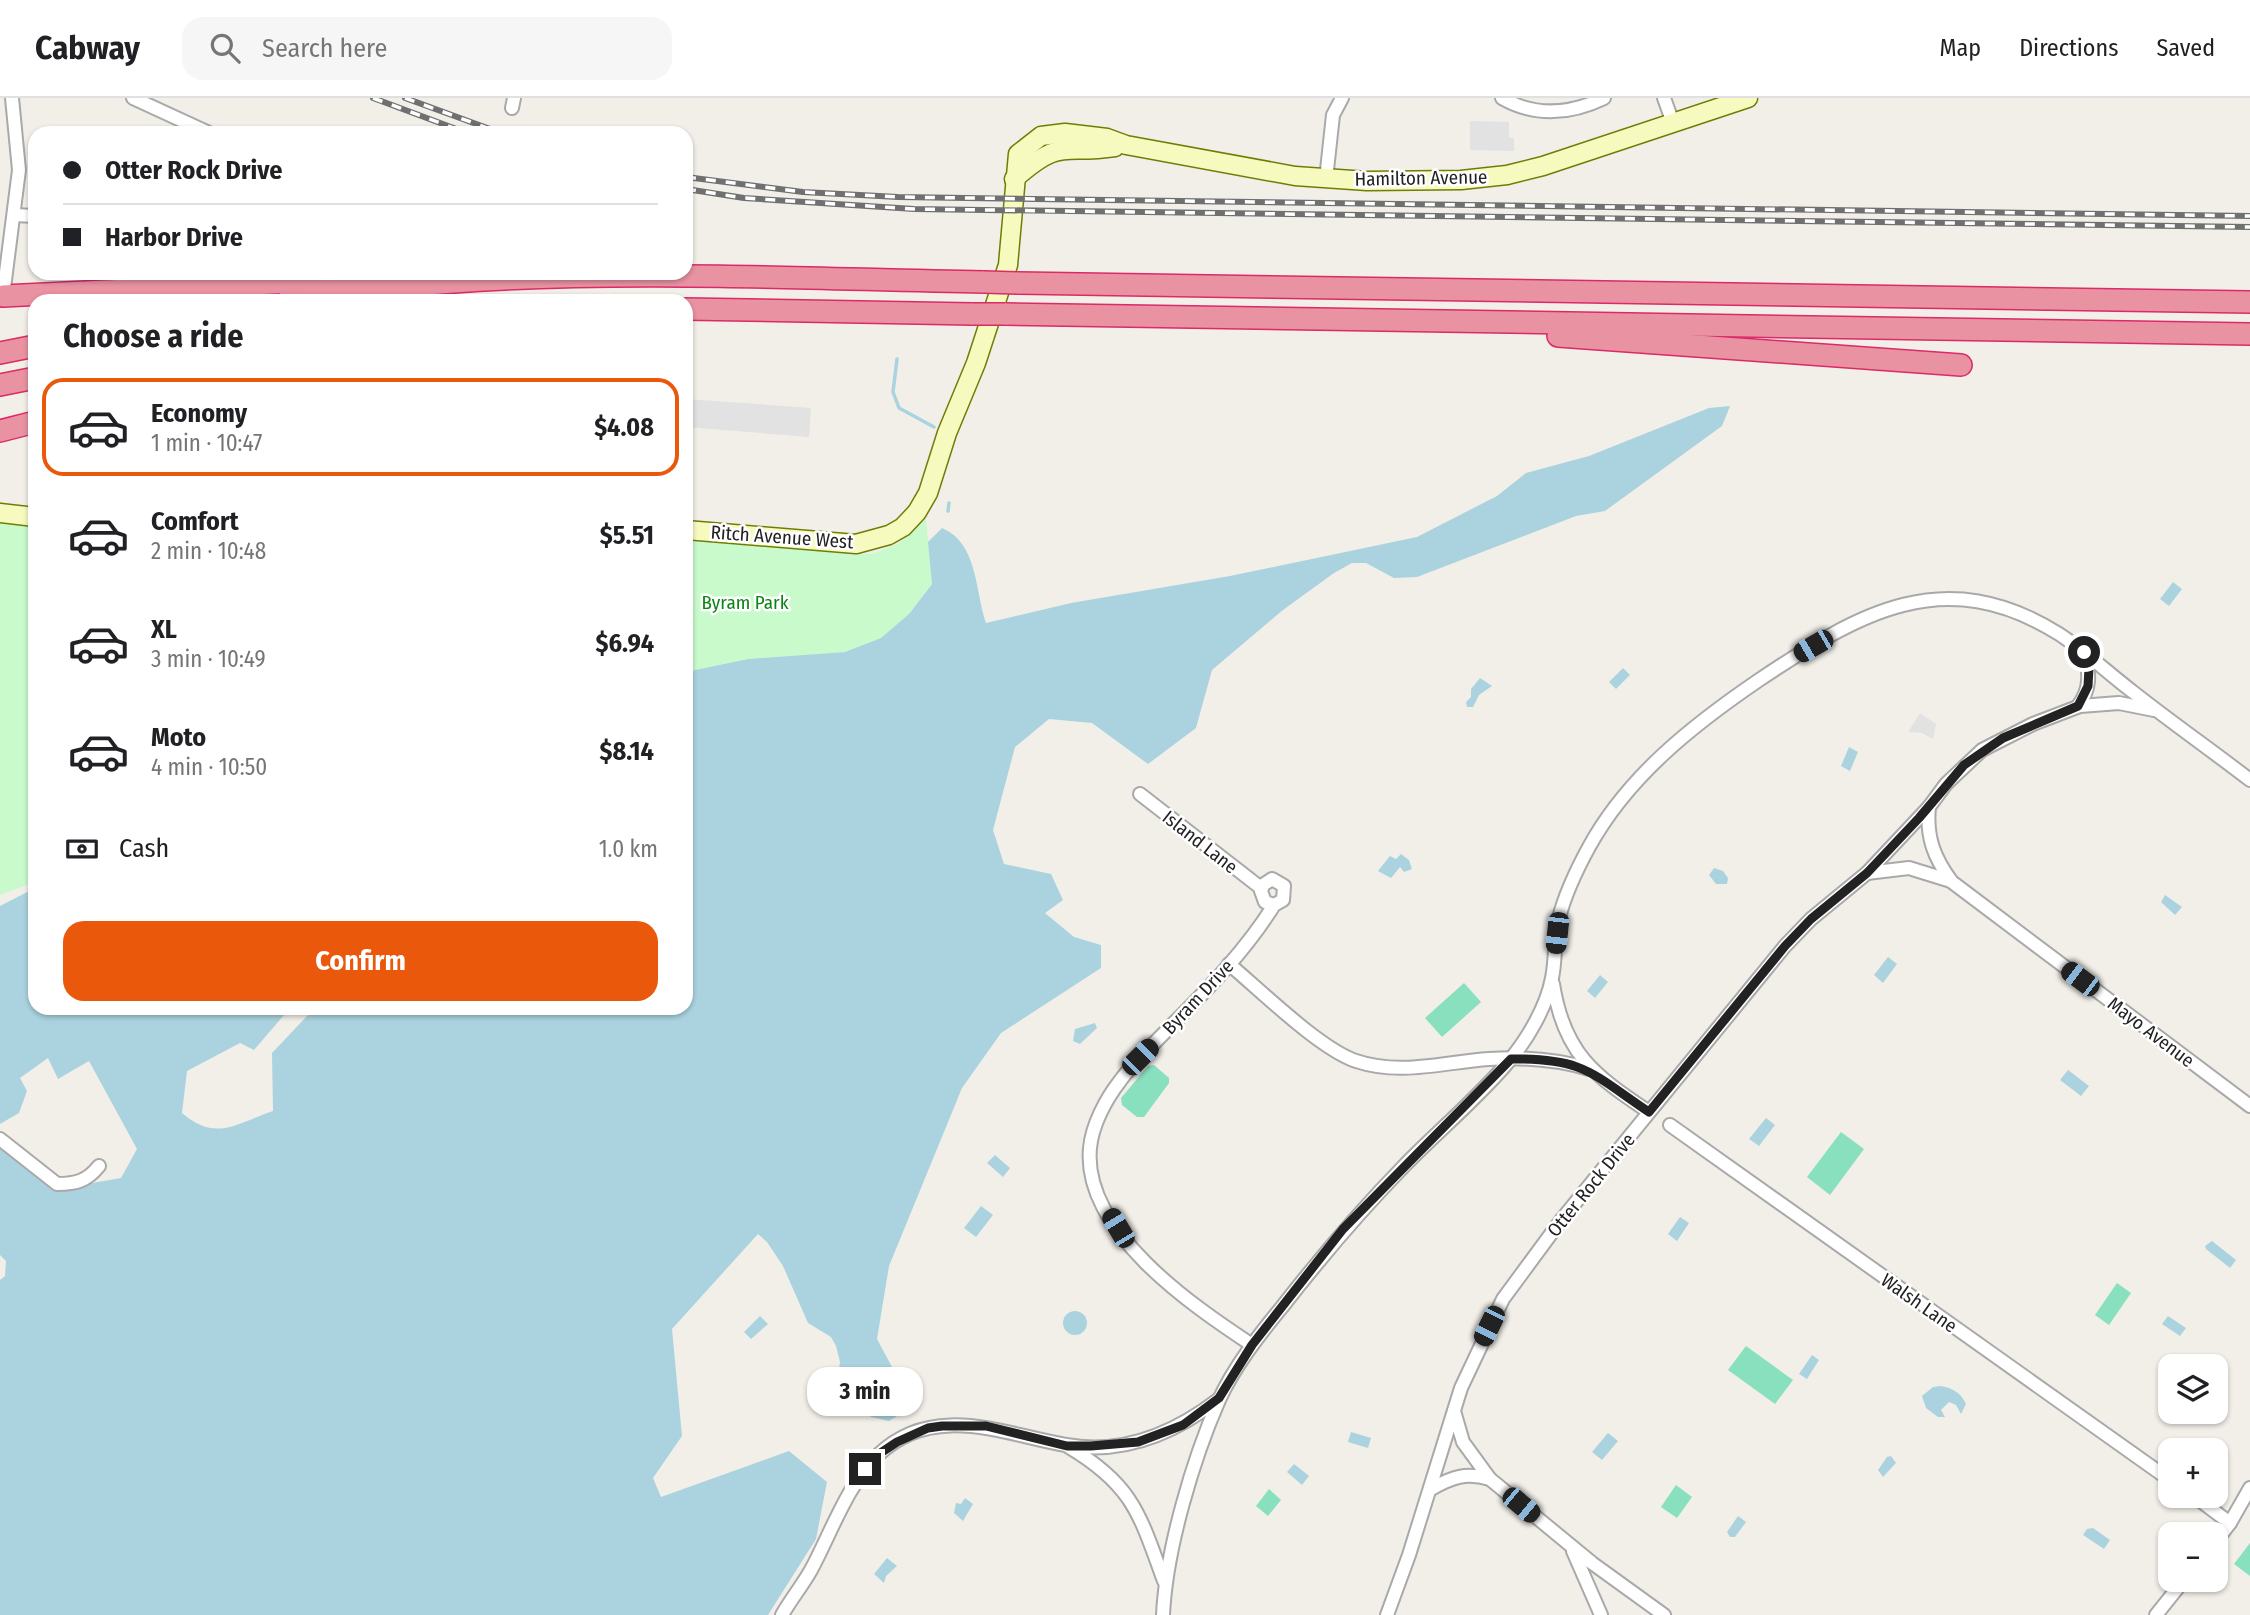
<!DOCTYPE html>
<html lang="en">
<head>
<meta charset="utf-8">
<style>
  body { margin:0; font-family:"Fira Sans Condensed",sans-serif; background:#f6f6f6; color:#202124; height:100vh; display:flex; flex-direction:column; font-size:26px; white-space:nowrap }
  * { box-sizing:border-box; margin:0 }
  p { font-size:23px; color:#757577 }
  .icon { flex:none; width:38px; height:38px; fill:none; stroke:currentColor; stroke-width:2; stroke-linecap:round; stroke-linejoin:round }
  .map { position:relative; flex:1; overflow:hidden }
  .panel { position:absolute; left:28px; top:196px; width:665px; height:721px; display:flex; flex-direction:column; background:#fff; border-radius:21px; box-shadow:0 2px 5px #0004 }
  .panel>* { flex:none }
  .guide { position:absolute; left:28px; top:28px; width:665px; height:154px; border-radius:21px; box-shadow:0 2px 5px #0004; display:grid; align-content:center; height:154px; padding:0 35px; background:#fff }
  .buttons { position:absolute; left:2158px; top:1256px; display:grid; gap:14px }
  .buttons a { display:grid; place-items:center; width:70px; height:70px; border-radius:14px; background:#fff; box-shadow:0 2px 5px #0004; font-size:35px }
  .end { position:absolute; width:32px; height:32px; margin:-16px; border:9px solid #222; background:#fff; box-shadow:0 0 0 4px #fff }
  .from { border-radius:50% }
  .bubble { position:absolute; height:49px; border-radius:21px; background:#fff; box-shadow:0 2px 5px #0004; font-size:23px; font-weight:700; line-height:49px; text-align:center }
  .car { position:absolute; width:21px; height:42px; margin:-21px -10px; border-radius:9px; box-shadow:0 0 5px 2px #0007; background:linear-gradient(#222 24%,#8ab4d8 0 40%,#222 0 76%,#8ab4d8 0 86%,#222 0) }
  .guide b { display:flex; align-items:center; gap:24px; height:66px; font-size:26px }
  .guide b+b { border-top:2px solid #e0e0e0 }
  .guide i { width:18px; height:18px; background:#202124 }
  ul { padding:0; list-style:none }
  li { display:flex; align-items:center; gap:21px; height:98px; margin:0 14px 10px; padding:0 21px; border:4px solid transparent; border-radius:21px }
  li div { flex:1 }
  li b { display:block; font-size:26px }
  li em { font-style:normal; font-weight:700 }
  li.on { border-color:#ea580c }
  li>.icon { width:63px; height:63px; stroke-width:1.5 }
  h2 { padding:0 35px; font-size:32px; line-height:84px }
  .pay { display:flex; align-items:center; gap:18px; height:77px; padding:0 35px; font-size:26px }
  .pay p { margin-inline-start:auto }
  .button { display:flex; gap:14px; margin-top:auto; padding:14px 35px }
  .button a { flex:1; height:80px; border-radius:21px; background:#ea580c; color:#fff; font-size:28px; font-weight:700; line-height:80px; text-align:center }
  header { display:flex; align-items:center; gap:42px; box-sizing:border-box; height:98px; padding:0 35px; background:#fff; border-bottom:2px solid #e0e0e0 }
  header strong { font-size:33px }
  nav { display:flex; gap:38px; margin-inline-start:auto; font-size:24px }
  .search { width:490px; height:63px; background:#f6f6f6; display:flex; align-items:center; gap:18px; box-sizing:border-box; padding:0 24px; border-radius:21px; color:#757577; font-size:26px }
  .map>svg:first-child { display:block }
  .park { fill:#c8facc }
  .pitch { fill:#88e0be }
  .parking { fill:#e2e2e2 }
  .water { fill:#aad3df }
  .lines { fill:none; stroke-linecap:round; stroke-linejoin:round }
  .stream { stroke:#aad3df; stroke-width:3.5 }
  .minor-casing { stroke:#a9a9a9; stroke-width:16 }
  .secondary-casing { stroke:#707d05; stroke-width:21 }
  .motorway-casing { stroke:#dc2a67; stroke-width:24 }
  .minor { stroke:#fff; stroke-width:12 }
  .secondary { stroke:#f7fabf; stroke-width:18 }
  .motorway { stroke:#e892a2; stroke-width:21 }
  .rail-casing { stroke:#707070; stroke-width:6 }
  .rail { stroke:#fff; stroke-width:3.5; stroke-dasharray:10; stroke-linecap:butt }
  .motorway-bridge-casing { stroke:#dc2a67; stroke-width:24; stroke-linecap:butt }
  .motorway-bridge { stroke:#e892a2; stroke-width:21 }
  .route { stroke:#222; stroke-width:9 }
  .labels { text-anchor:middle; dominant-baseline:central; stroke-width:5; stroke-linejoin:round; paint-order:stroke }
  .street-label { font-size:19px; fill:#222; stroke:#fff }
  .park-label { font-size:19px; fill:#0c8416; stroke:#fff }
</style>
</head>
<body>
<header>
<strong>Cabway</strong>
<div class="search"><svg class="icon" aria-label="search" viewBox="0 0 24 24"><circle cx="10" cy="10" r="6"/><path d="M15 15l6 6"/></svg>Search here</div>
<nav><a>Map</a><a>Directions</a><a>Saved</a></nav>
</header>
<div class="map">
<svg width="2250" height="1517" viewBox="0 0 2250 1517">
  <rect width="100%" height="100%" fill="#f2efe9"/>
  <g class="park">
    <polygon points="926,420 932,485 909,516 881,540 845,554 748,561 686,574 686,443 872,456 899,445"/>
    <polygon points="0,425 35,428 35,784 0,797"/>
  </g>
  <g class="pitch">
    <polygon points="1464,885 1481,904 1442,939 1425,920"/>
    <polygon points="1154,967 1169,980 1169,985 1144,1019 1137,1019 1122,1007 1121,1000 1148,968"/>
    <polygon points="1841,1034 1864,1051 1830,1097 1807,1079"/>
    <polygon points="2117,1185 2131,1195 2109,1227 2095,1217"/>
    <polygon points="1746,1248 1793,1282 1775,1306 1728,1272"/>
    <polygon points="1676,1387 1692,1399 1677,1420 1661,1409"/>
    <polygon points="1269,1391 1281,1402 1268,1418 1256,1408"/>
    <polygon points="2250,1445 2250,1478 2234,1466"/>
  </g>
  <g class="parking">
    <polygon points="1470,23 1509,24 1509,40 1514,40 1514,53 1470,52"/>
    <polygon points="686,301 811,310 809,339 686,329"/>
    <polygon points="1920,615 1936,626 1933,641 1922,635 1908,634"/>
  </g>
  <g class="water">
    <path d="M1730 308 1722 328 1605 413 1576 418 1417 479 1394 480 1366 465H1352L1334 475 1283 512 1212 572 1196 630 1148 666 1092 625 1049 621 1015 649 993 732 1004 766 1051 776 1063 802 1045 815 1074 839 1101 847V870L1001 935 962 990 889 1168 877 1241 901 1286 904 1314 889 1323 871 1319 836 1291 840 1264 836 1248 831 1239 808 1225 783 1168 767 1144 758 1136 672 1231 682 1338 653 1380 661 1399 789 1353 827 1384 816 1441 768 1517H0V1182L5 1178 6 1163 0 1157V1046L52 1092 121 1080 137 1051 89 963 58 981 48 960 20 980 27 993 19 1015 0 1026V808L35 790V910H290L254 952 240 945 187 973 182 1015C216 1044 235 1026 273 1013L272 955 309 916 304 910H686V574L748 561 845 554 881 540 909 516 932 486 928 444 942 430C978 445 975 493 986 525L1071 505 1230 478 1417 439 1497 398 1526 375 1589 358 1709 310Z"/>
    <polygon points="2173,484 2182,491 2169,508 2160,501"/>
    <polygon points="1623,570 1630,577 1616,591 1609,584"/>
    <polygon points="1480,580 1492,588 1479,597 1473,609 1467,609 1466,604 1471,599 1471,591"/>
    <polygon points="1849,649 1858,654 1850,673 1841,668"/>
    <polygon points="1401,756 1409,762 1412,771 1404,774 1400,769 1391,780 1378,773 1390,758 1396,761"/>
    <polygon points="1714,770 1723,773 1728,780 1727,786 1716,786 1709,777"/>
    <polygon points="2165,797 2182,809 2175,817 2161,804"/>
    <polygon points="1888,859 1897,866 1883,885 1874,877"/>
    <polygon points="1600,877 1608,884 1595,900 1587,893"/>
    <polygon points="1095,925 1097,930 1080,946 1073,943 1075,931"/>
    <polygon points="2068,972 2089,988 2081,998 2060,982"/>
    <polygon points="1766,1020 1775,1027 1759,1048 1749,1041"/>
    <polygon points="995,1057 1010,1070 1003,1079 987,1065"/>
    <polygon points="981,1108 993,1117 976,1139 964,1130"/>
    <polygon points="1680,1119 1689,1125 1677,1143 1668,1136"/>
    <polygon points="2212,1143 2236,1162 2230,1170 2206,1151 2205,1148"/>
    <circle cx="1075" cy="1225" r="12"/>
    <polygon points="760,1218 768,1226 751,1241 744,1234"/>
    <polygon points="2168,1218 2186,1230 2180,1238 2162,1226"/>
    <polygon points="1812,1257 1819,1262 1807,1281 1799,1276"/>
    <path d="M1941 1288C1953 1290 1961 1295 1966 1306L1961 1316 1956 1307 1949 1304 1941 1312 1945 1319H1938L1926 1310 1922 1298 1933 1289Z"/>
    <polygon points="1351,1334 1371,1340 1368,1350 1348,1344"/>
    <polygon points="1608,1335 1618,1343 1602,1362 1592,1354"/>
    <polygon points="1891,1358 1896,1365 1883,1379 1878,1372 1887,1359"/>
    <polygon points="1294,1366 1309,1378 1302,1387 1287,1374"/>
    <polygon points="965,1400 973,1406 963,1423 954,1415 956,1405 961,1406"/>
    <polygon points="1738,1418 1746,1424 1735,1439 1730,1439 1727,1434"/>
    <polygon points="2093,1430 2110,1442 2104,1451 2083,1437 2087,1431"/>
    <polygon points="887,1460 897,1468 886,1478 884,1485 874,1476"/>
  </g>
  <g class="lines">
    <g class="stream">
      <polyline points="897,261 893,294 899,310 934,329"/>
      <polyline points="948,413 949,405"/>
    </g>
    <g class="minor-casing">
      <g id="minor">
        <polyline points="133,0 209,35"/>
        <path d="M1502 0C1535 19 1571 16 1604 0"/>
        <polyline points="1664,0 1673,25"/>
        <polyline points="512,10 514,0"/>
        <polyline points="1326,81 1333,17 1342,0"/>
        <polyline points="14,117 35,118"/>
        <polyline points="3,198 19,72 12,0"/>
        <path d="M2078 608C2091 591 2090 575 2084 554"/>
        <polyline points="1140,696 1261,790"/>
        <path d="M1929 709C1926 739 1934 760 1952 784L2250 1008"/>
        <polyline points="1867,775 1909,770 1951,783"/>
        <path d="M1229 866C1260 892 1320 951 1356 963 1401 978 1444 964 1489 961 1523 959 1556 961 1589 971"/>
        <path d="M1553 886C1564 956 1594 977 1649 1014"/>
        <polyline points="1670,1027 2170,1382"/>
        <path d="M0 1041 57 1086C76 1086 87 1083 99 1068"/>
        <path d="M1252 1247C1193 1208 1082 1133 1090 1050 1092 1027 1106 1001 1120 983 1134 963 1154 946 1171 928 1208 891 1246 852 1274 807L1283 802 1284 788 1272 781 1263 787 1261 793 1265 804 1274 807"/>
        <polyline points="1454,1313 1463,1344 1490,1381 1592,1465 1664,1517"/>
        <path d="M1069 1349C1133 1387 1140 1417 1164 1483"/>
        <path d="M1431 1391C1452 1379 1466 1374 1490 1381"/>
        <polyline points="2194,1398 2230,1425"/>
        <polyline points="2216,1443 2230,1425 2250,1390"/>
        <polyline points="1573,1453 1601,1517"/>
        <path d="M782 1517C791 1501 802 1488 811 1472 831 1435 847 1387 878 1357 933 1304 1003 1336 1066 1347 1123 1357 1175 1335 1219 1301"/>
        <path d="M1163 1517C1166 1452 1193 1361 1219 1302 1234 1269 1259 1237 1282 1209 1321 1159 1361 1112 1405 1067 1439 1032 1478 1000 1509 963 1527 942 1547 908 1552 880 1556 861 1554 840 1559 820 1565 796 1577 771 1589 749 1628 678 1693 627 1759 582 1859 515 1944 464 2059 536 2085 553 2108 575 2133 594 2171 624 2211 652 2250 682"/>
        <polyline points="1387,1517 1409,1457 1461,1290 1503,1201 1562,1121 1785,848 1811,821 1867,775 1929,709 1946,686 1982,652 2033,626 2080,608 2119,605 2154,612"/>
        <polyline points="2156,1517 2184,1482"/>
      </g>
    </g>
    <g class="secondary-casing">
      <g id="secondary">
        <path d="M1014 81C1062 39 1061 57 1115 49"/>
        <polyline points="0,415 35,419"/>
        <polyline points="686,432 856,446 889,437 903,429 917,414 928,395 947,335 976,265 1008,167 1018,56 1041,38 1065,35 1107,40 1126,47 1295,78 1367,83 1461,82 1507,77 1543,68 1748,0"/>
      </g>
    </g>
    <g class="motorway-casing">
      <g id="motorway">
        <polyline points="1018,185 2250,204"/>
        <polyline points="3,198 356,181"/>
        <path d="M287 203C517 165 752 180 984 184"/>
        <polyline points="686,211 973,216"/>
        <polyline points="1005,216 2250,236"/>
        <polyline points="1558,238 1961,267"/>
        <polyline points="0,255 35,248"/>
        <polyline points="0,287 35,280"/>
        <polyline points="0,333 35,324"/>
      </g>
    </g>
    <use href="#minor" class="minor"/>
    <use href="#secondary" class="secondary"/>
    <use href="#motorway" class="motorway"/>
    <g class="rail-casing">
      <g id="rail">
        <polyline points="373,0 467,35"/>
        <polyline points="405,0 501,35"/>
        <polyline points="686,79 803,94 898,99 2250,118"/>
        <polyline points="686,91 744,100 914,111 2250,129"/>
      </g>
    </g>
    <use href="#rail" class="rail"/>
    <g class="motorway-bridge-casing">
      <g id="motorway-bridge">
        <polyline points="984,184 1018,185"/>
        <polyline points="973,216 1005,216"/>
      </g>
    </g>
    <use href="#motorway-bridge" class="motorway-bridge"/>
  </g>
  <g class="lines">
    <path class="route" d="M865 1371 879 1356 897 1344 928 1330 942 1328H986L1067 1348H1091L1138 1344 1183 1327 1219 1300 1252 1247 1343 1131 1511 961C1585 960 1592 976 1649 1014L1785 848 1811 821 1867 775 1919 720 1964 667 2003 640 2078 608 2088 588 2089 570 2084 554"/>
  </g>
  <g class="labels">
    <g class="street-label">
      <text transform="translate(1421 80) rotate(-1)">Hamilton Avenue</text>
      <text transform="translate(782 439) rotate(4)">Ritch Avenue West</text>
      <text transform="translate(1200 744) rotate(38)">Island Lane</text>
      <text transform="translate(1198 899) rotate(-47)">Byram Drive</text>
      <text transform="translate(2151 934) rotate(37)">Mayo Avenue</text>
      <text transform="translate(1591 1087) rotate(-51)">Otter Rock Drive</text>
      <text transform="translate(1919 1205) rotate(35)">Walsh Lane</text>
    </g>
    <g class="park-label">
      <text x="745" y="504">Byram Park</text>
    </g>
  </g>
</svg>
<div class="buttons">
<a><svg class="icon" aria-label="layers" viewBox="0 0 24 24"><path d="M12 4l9 5-9 5-9-5zM3 14l9 5 9-5"/></svg></a>
<a>+</a>
<a>−</a>
</div>
<i class="end from" style="left:2084px;top:554px"></i>
<i class="end" style="left:865px;top:1371px"></i>
<div class="bubble" style="left:807px;top:1269px;width:116px">3 min</div>
<i class="car" style="left:1813px;top:548px;rotate:240deg"></i>
<i class="car" style="left:1557px;top:835px;rotate:186deg"></i>
<i class="car" style="left:2080px;top:881px;rotate:307deg"></i>
<i class="car" style="left:1140px;top:959px;rotate:45deg"></i>
<i class="car" style="left:1118px;top:1130px;rotate:329deg"></i>
<i class="car" style="left:1489px;top:1228px;rotate:206deg"></i>
<i class="car" style="left:1521px;top:1407px;rotate:130deg"></i>
<div class="guide">
<b><i class="from"></i>Otter Rock Drive</b>
<b><i></i>Harbor Drive</b>
</div>
<section class="panel">
<h2>Choose a ride</h2>
<ul>
<li class="on"><svg class="icon" aria-label="car" viewBox="0 0 24 24"><path d="M5 17H2v-5l4-1 3-4h7l3 4 3 1v5h-3M9 17h6M6 11h13"/><circle cx="7" cy="17" r="2"/><circle cx="17" cy="17" r="2"/></svg><div><b>Economy</b><p>1 min · 10:47</p></div><em>$4.08</em></li>
<li><svg class="icon" aria-label="car" viewBox="0 0 24 24"><path d="M5 17H2v-5l4-1 3-4h7l3 4 3 1v5h-3M9 17h6M6 11h13"/><circle cx="7" cy="17" r="2"/><circle cx="17" cy="17" r="2"/></svg><div><b>Comfort</b><p>2 min · 10:48</p></div><em>$5.51</em></li>
<li><svg class="icon" aria-label="car" viewBox="0 0 24 24"><path d="M5 17H2v-5l4-1 3-4h7l3 4 3 1v5h-3M9 17h6M6 11h13"/><circle cx="7" cy="17" r="2"/><circle cx="17" cy="17" r="2"/></svg><div><b>XL</b><p>3 min · 10:49</p></div><em>$6.94</em></li>
<li><svg class="icon" aria-label="car" viewBox="0 0 24 24"><path d="M5 17H2v-5l4-1 3-4h7l3 4 3 1v5h-3M9 17h6M6 11h13"/><circle cx="7" cy="17" r="2"/><circle cx="17" cy="17" r="2"/></svg><div><b>Moto</b><p>4 min · 10:50</p></div><em>$8.14</em></li>
</ul>
<div class="pay"><svg class="icon" aria-label="cash" viewBox="0 0 24 24"><path d="M3 7h18v10H3z"/><circle cx="12" cy="12" r="2"/></svg>Cash<p>1.0 km</p></div>
<div class="button"><a>Confirm</a></div>
</section>
</div>
</body>
</html>
